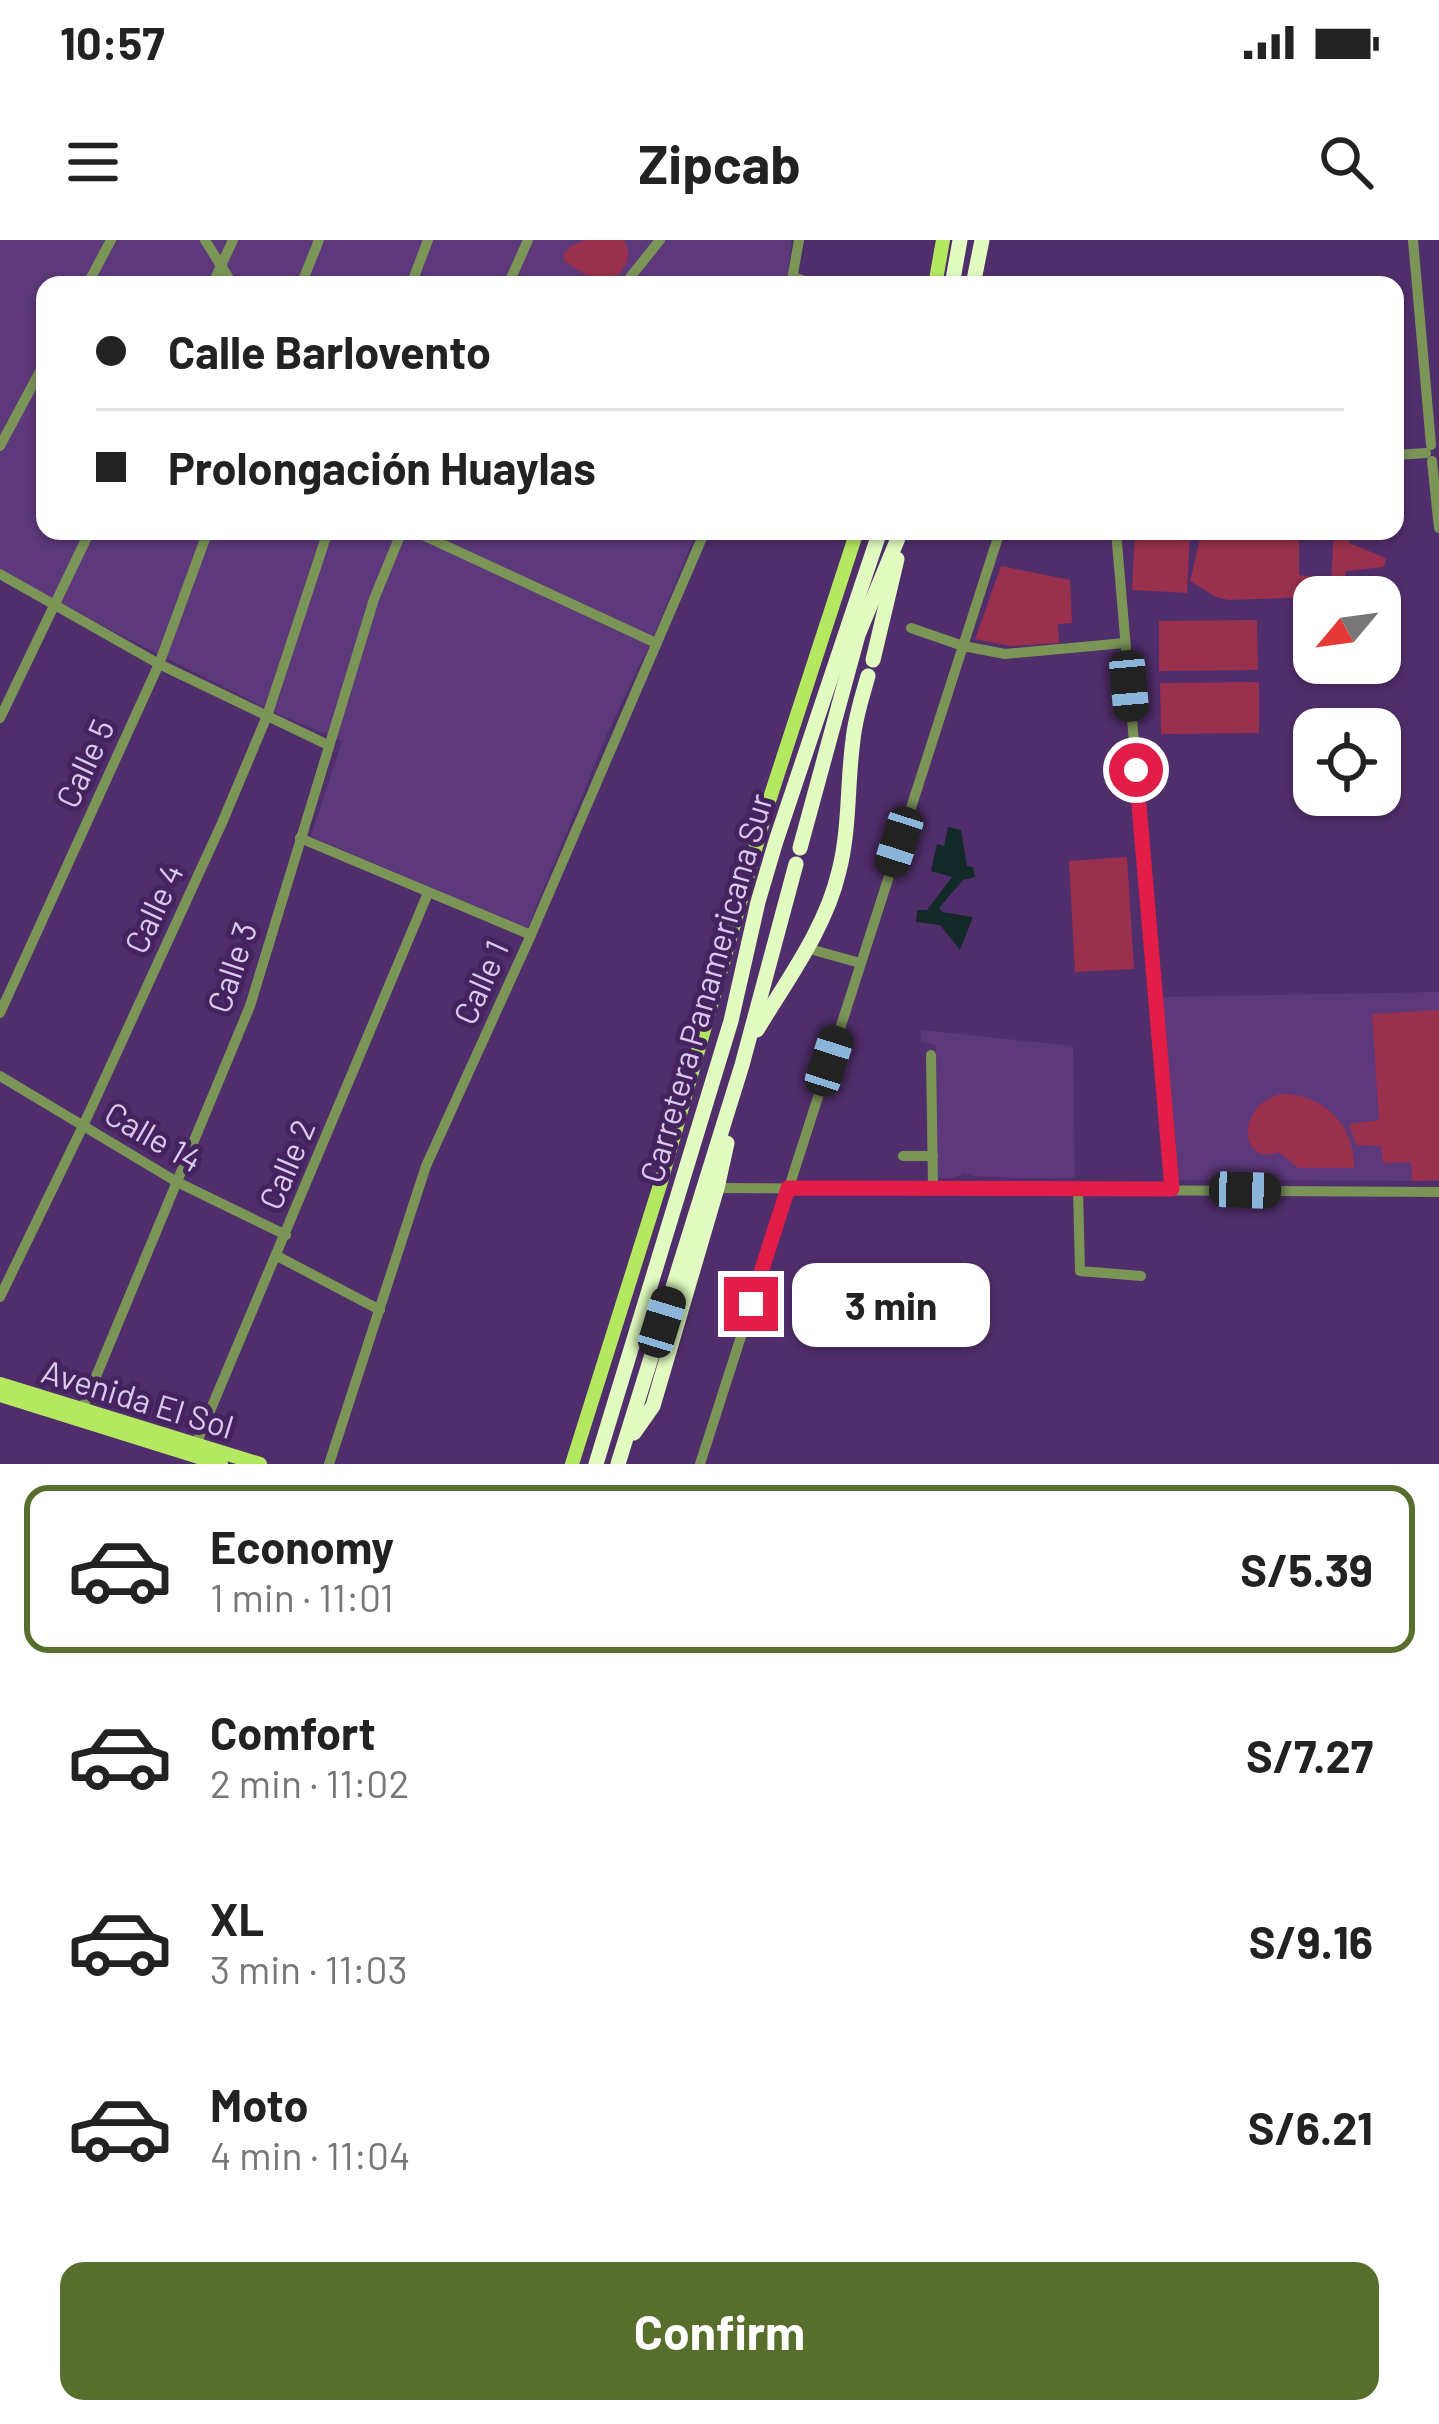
<!DOCTYPE html>
<html lang="en">
<head>
<meta charset="utf-8">
<style>
  body { margin:0; font-family:Barlow,sans-serif; background:#f6f6f6; color:#222; height:100vh; display:flex; flex-direction:column; font-size:45px; white-space:nowrap }
  * { box-sizing:border-box; margin:0 }
  p { font-size:39px; color:#767676 }
  .icon { flex:none; width:66px; height:66px; fill:none; stroke:currentColor; stroke-width:2; stroke-linecap:round; stroke-linejoin:round }
  .map { position:relative; height:1224px; overflow:hidden }
  .drawer { display:flex; flex-direction:column; background:#fff; flex:1 }
  .drawer>* { flex:none }
  .guide { position:absolute; left:36px; top:36px; width:1368px; height:264px; border-radius:24px; box-shadow:0 3px 9px #0004; display:grid; align-content:center; height:264px; padding:0 60px; background:#fff }
  .needle { width:78px; rotate:241deg }
  .fabs { position:absolute; left:1293px; top:336px; display:grid; gap:24px }
  .fabs a { display:grid; place-items:center; width:108px; height:108px; border-radius:24px; background:#fff; box-shadow:0 3px 9px #0004; font-size:60px }
  .end { position:absolute; width:54px; height:54px; margin:-27px; border:15px solid #e11d48; background:#fff; box-shadow:0 0 0 6px #fff }
  .from { border-radius:50% }
  .bubble { position:absolute; height:84px; border-radius:24px; background:#fff; box-shadow:0 3px 9px #0004; font-size:39px; font-weight:700; line-height:84px; text-align:center }
  .car { position:absolute; width:36px; height:72px; margin:-36px -18px; border-radius:15px; box-shadow:0 0 9px 3px #0007; background:linear-gradient(#222 24%,#8ab4d8 0 40%,#222 0 76%,#8ab4d8 0 86%,#222 0) }
  .guide b { display:flex; align-items:center; gap:42px; height:114px; font-size:45px }
  .guide b+b { border-top:3px solid #e0e0e0 }
  .guide i { width:30px; height:30px; background:#222 }
  ul { padding:21px 0 0; list-style:none }
  li { display:flex; align-items:center; gap:36px; height:168px; margin:0 24px 18px; padding:0 36px; border:6px solid transparent; border-radius:24px }
  li div { flex:1 }
  li b { display:block; font-size:45px }
  li em { font-style:normal; font-weight:700 }
  li.current { border-color:#576e2c }
  li>.icon { width:108px; height:108px; stroke-width:1.5 }
  .action { display:flex; gap:24px; margin-top:auto; padding:24px 60px }
  .action a { flex:1; height:138px; border-radius:24px; background:#576e2c; color:#fff; font-size:48px; font-weight:700; line-height:138px; text-align:center }
  .status { display:flex; justify-content:space-between; align-items:center; height:84px; padding:0 60px; background:#fff; direction:ltr }
  .status svg { height:33px; fill:currentColor }
  header { display:flex; justify-content:space-between; align-items:center; height:156px; padding:0 60px; background:#fff; font-size:54px; font-weight:700 }
  .map>svg:first-child { display:block }
  .built { fill:#5d387b }
  .green { fill:#99304d }
  .water { fill:#132927 }
  .lines { fill:none; stroke-linecap:round; stroke-linejoin:round }
  .minor { stroke:#7b9557; stroke-width:10 }
  .major { stroke:#b3e860; stroke-width:14 }
  .highway { stroke:#e1fbc0; stroke-width:15 }
  .route { stroke:#e11d48; stroke-width:15 }
  .labels { text-anchor:middle; dominant-baseline:central; stroke-width:10; stroke-linejoin:round; paint-order:stroke }
  .street-label { font-size:33px; fill:#dbc9ed; stroke:#45235f }
</style>
</head>
<body>
<div class="status"><b>10:57</b><svg viewBox="0 0 49 12"><path d="M0 12V9h3v3zM5 12V6h3v6zM10 12V3h3v9zM15 12V0h3v12zM26 1h20v11H26zM47 4h2v5h-2z"/></svg></div>
<header><svg class="icon" aria-label="menu" viewBox="0 0 24 24"><path d="M4 6h16M4 12h16M4 18h16"/></svg>Zipcab<svg class="icon" aria-label="search" viewBox="0 0 24 24"><circle cx="10" cy="10" r="6"/><path d="M15 15l6 6"/></svg></header>
<div class="map">
<svg width="1439" height="1224" viewBox="0 0 1439 1224">
  <rect width="100%" height="100%" fill="#502e6b"/>
  <g class="built">
    <polygon points="0,0 792,0 786,45 45,45 45,291 697,291 654,395 608,492 527,689 311,596 342,501 278,474 61,365 0,328"/>
    <polygon points="1439,752 1439,941 1178,940 1162,757"/>
    <polygon points="921,790 1073,806 1075,938 1014,938 973,936 964,933 954,938 936,938 936,805 920,802"/>
  </g>
  <g class="green">
    <path d="M585 0H624C634 20 624 30 609 43L601 44 565 22 563 15 571 6Z"/>
    <polygon points="1135,291 1190,291 1187,353 1132,350"/>
    <polygon points="1202,291 1299,291 1299,335 1319,338 1318,357 1228,360 1216,357 1190,341"/>
    <polygon points="1334,291 1349,291 1349,303 1386,318 1384,327 1346,331 1344,343 1331,342"/>
    <polygon points="1001,326 1070,340 1072,383 1058,384 1059,403 1010,406 975,399"/>
    <polygon points="1257,380 1258,430 1159,431 1159,381"/>
    <polygon points="1259,442 1259,493 1161,494 1160,443"/>
    <polygon points="1127,617 1134,729 1075,732 1069,621"/>
    <polygon points="1439,770 1439,940 1412,941 1411,922 1383,923 1381,906 1356,905 1349,884 1379,880 1372,774"/>
    <path d="M1279 854C1323 853 1355 884 1354 928H1298L1279 912C1244 925 1239 881 1262 863 1265 860 1275 856 1279 854Z"/>
  </g>
  <polygon class="water" points="948,587 961,590 967,626 973,627 975,637 963,640 939,668 942,672 973,677 960,710 940,685 916,682 917,670 927,670 952,637 931,631 937,604 944,606"/>
  <g class="lines">
    <g class="minor">
      <polyline points="205,0 233,45"/>
      <polyline points="1413,0 1431,205"/>
      <polyline points="793,37 818,45"/>
      <polyline points="87,45 111,0"/>
      <polyline points="212,45 233,0"/>
      <polyline points="301,45 319,0"/>
      <polyline points="411,45 428,0"/>
      <polyline points="508,45 528,0"/>
      <polyline points="624,45 660,0"/>
      <polyline points="791,45 799,0"/>
      <polyline points="0,206 45,122"/>
      <polyline points="1395,215 1426,213"/>
      <polyline points="1432,221 1439,288"/>
      <polyline points="414,291 656,403"/>
      <polyline points="1116,291 1172,949"/>
      <polyline points="0,334 159,424 328,505"/>
      <polyline points="911,388 963,406 1005,414 1125,403"/>
      <polyline points="0,478 90,291"/>
      <polyline points="300,598 531,695"/>
      <polyline points="806,708 860,723"/>
      <polyline points="0,773 159,424 208,291"/>
      <polyline points="931,815 933,948"/>
      <polyline points="0,836 177,942 286,995"/>
      <polyline points="903,916 933,916"/>
      <polyline points="717,948 1439,952"/>
      <polyline points="1078,949 1080,1031 1141,1036"/>
      <polyline points="277,1016 380,1070"/>
      <polyline points="0,1057 83,886 222,583 267,476 328,291"/>
      <polyline points="82,1170 250,766 374,359 402,291"/>
      <polyline points="194,1209 428,653"/>
      <polyline points="329,1224 426,926 531,695 705,291"/>
      <polyline points="700,1224 1000,291"/>
    </g>
    <g class="major">
      <polyline points="935,45 943,0"/>
      <polyline points="0,1144 260,1224"/>
      <polyline points="0,1155 221,1224"/>
      <polyline points="572,1224 660,945 768,564 857,291"/>
    </g>
    <g class="highway">
      <polyline points="952,45 960,0"/>
      <polyline points="973,45 982,0"/>
      <polyline points="873,420 897,319"/>
      <polyline points="800,608 858,395 901,291"/>
      <path d="M757 790C787 740 826 688 839 631 850 588 847 544 853 500 855 478 862 457 868 436"/>
      <polyline points="634,1193 653,1166 717,948 727,903"/>
      <polyline points="596,1224 731,781 758,662 776,601 880,291"/>
      <polyline points="618,1224 742,825 796,624"/>
    </g>
  </g>
  <g class="lines">
    <polyline class="route" points="751,1064 788,948 1172,949 1136,530"/>
  </g>
  <g class="labels">
    <g class="street-label">
      <text transform="translate(84 523) rotate(-65)">Calle 5</text>
      <text transform="translate(153 668) rotate(-65)">Calle 4</text>
      <text transform="translate(231 727) rotate(-72)">Calle 3</text>
      <text transform="translate(480 742) rotate(-66)">Calle 1</text>
      <text transform="translate(705 748) rotate(-74)">Carretera Panamericana Sur</text>
      <text transform="translate(154 896) rotate(30)">Calle 14</text>
      <text transform="translate(286 924) rotate(-67)">Calle 2</text>
      <text transform="translate(138 1158) rotate(17)">Avenida El Sol</text>
    </g>
  </g>
</svg>
<div class="fabs">
<a><svg class="needle" viewBox="-14 -14 28 28"><path d="M0-13l5 13h-10z" fill="#e53935"/><path d="M0 13l5-13h-10z" fill="#767676"/></svg></a>
<a><svg class="icon" aria-label="locate" viewBox="0 0 24 24"><circle cx="12" cy="12" r="6"/><path d="M12 2v4M12 18v4M2 12h4M18 12h4"/></svg></a>
</div>
<i class="end from" style="left:1136px;top:530px"></i>
<i class="end" style="left:751px;top:1064px"></i>
<div class="bubble" style="left:792px;top:1023px;width:198px">3 min</div>
<i class="car" style="left:1129px;top:446px;rotate:175deg"></i>
<i class="car" style="left:899px;top:602px;rotate:198deg"></i>
<i class="car" style="left:829px;top:821px;rotate:18deg"></i>
<i class="car" style="left:1245px;top:950px;rotate:92deg"></i>
<i class="car" style="left:662px;top:1082px;rotate:17deg"></i>
<div class="guide">
<b><i class="from"></i>Calle Barlovento</b>
<b><i></i>Prolongación Huaylas</b>
</div>
</div>
<section class="drawer">
<ul>
<li class="current"><svg class="icon" aria-label="car" viewBox="0 0 24 24"><path d="M5 17H2v-5l4-1 3-4h7l3 4 3 1v5h-3M9 17h6M6 11h13"/><circle cx="7" cy="17" r="2"/><circle cx="17" cy="17" r="2"/></svg><div><b>Economy</b><p>1 min · 11:01</p></div><em>S/5.39</em></li>
<li><svg class="icon" aria-label="car" viewBox="0 0 24 24"><path d="M5 17H2v-5l4-1 3-4h7l3 4 3 1v5h-3M9 17h6M6 11h13"/><circle cx="7" cy="17" r="2"/><circle cx="17" cy="17" r="2"/></svg><div><b>Comfort</b><p>2 min · 11:02</p></div><em>S/7.27</em></li>
<li><svg class="icon" aria-label="car" viewBox="0 0 24 24"><path d="M5 17H2v-5l4-1 3-4h7l3 4 3 1v5h-3M9 17h6M6 11h13"/><circle cx="7" cy="17" r="2"/><circle cx="17" cy="17" r="2"/></svg><div><b>XL</b><p>3 min · 11:03</p></div><em>S/9.16</em></li>
<li><svg class="icon" aria-label="car" viewBox="0 0 24 24"><path d="M5 17H2v-5l4-1 3-4h7l3 4 3 1v5h-3M9 17h6M6 11h13"/><circle cx="7" cy="17" r="2"/><circle cx="17" cy="17" r="2"/></svg><div><b>Moto</b><p>4 min · 11:04</p></div><em>S/6.21</em></li>
</ul>
<div class="action"><a>Confirm</a></div>
</section>
</body>
</html>
